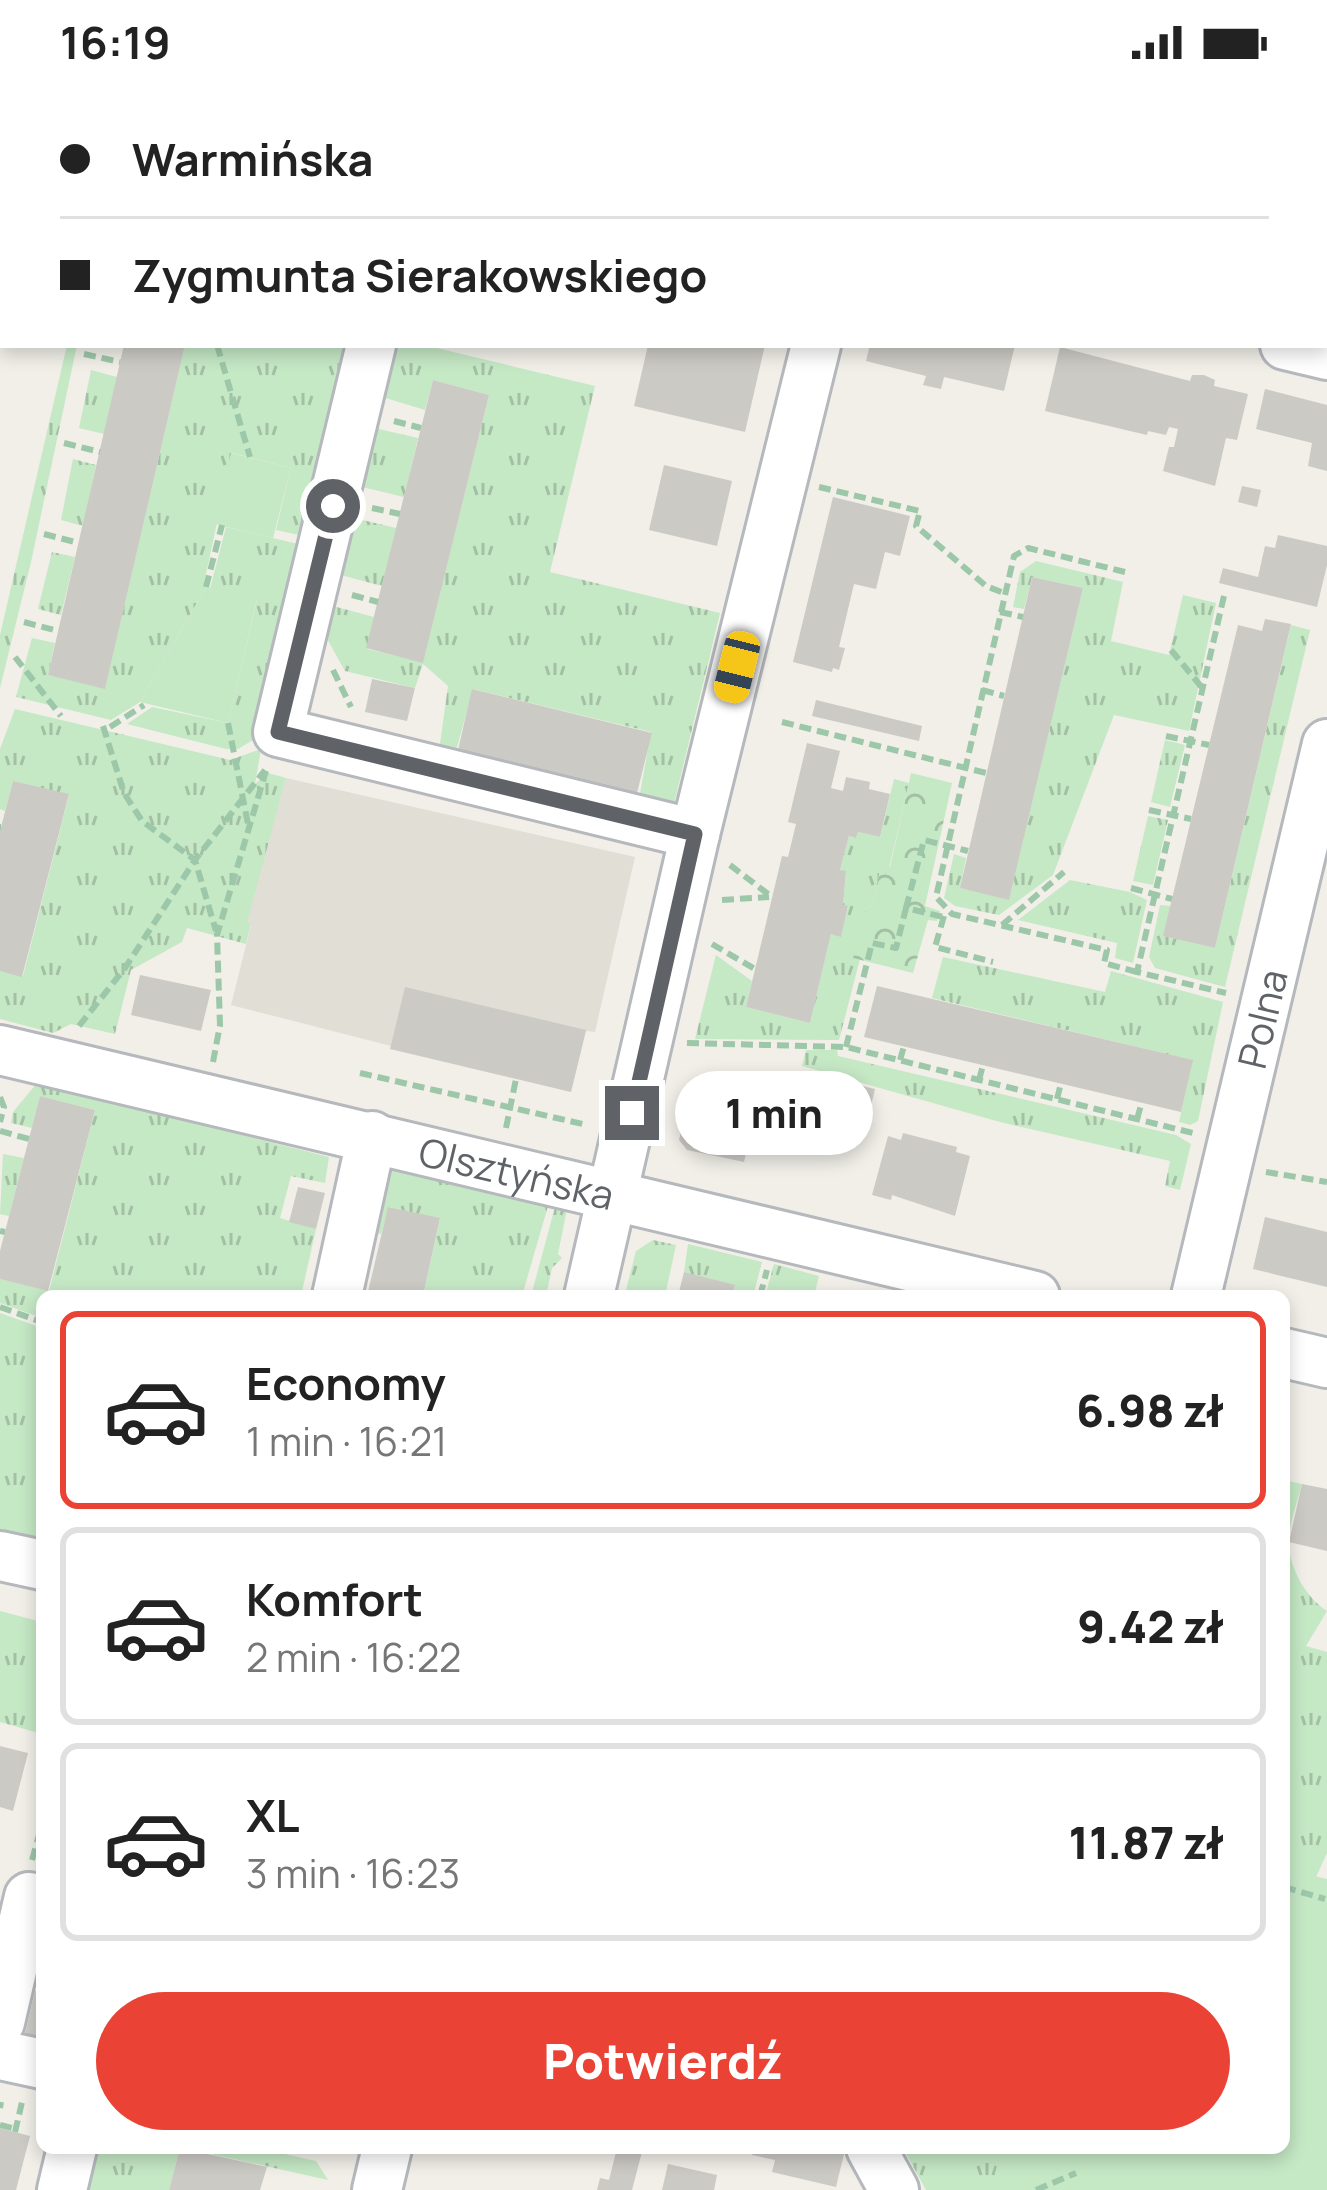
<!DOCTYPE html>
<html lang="pl">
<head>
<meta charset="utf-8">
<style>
  body { margin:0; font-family:Manrope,sans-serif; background:#f2f2f2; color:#222; height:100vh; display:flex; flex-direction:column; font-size:45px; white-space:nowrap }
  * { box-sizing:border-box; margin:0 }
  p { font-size:39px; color:#767676 }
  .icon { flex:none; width:66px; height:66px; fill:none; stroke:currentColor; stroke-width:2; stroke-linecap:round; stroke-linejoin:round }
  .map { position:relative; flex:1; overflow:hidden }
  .drawer { position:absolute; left:36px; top:1206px; width:1254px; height:864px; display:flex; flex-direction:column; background:#fff; border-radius:18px; box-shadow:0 6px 18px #0003 }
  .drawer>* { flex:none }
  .hud { position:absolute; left:0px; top:0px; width:1329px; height:264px; box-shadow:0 6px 18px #0003; display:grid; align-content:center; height:264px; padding:0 60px; background:#fff }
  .end { position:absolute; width:54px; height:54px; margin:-27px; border:15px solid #5f6368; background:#fff; box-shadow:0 0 0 6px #fff }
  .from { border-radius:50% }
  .bubble { position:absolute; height:84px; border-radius:42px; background:#fff; box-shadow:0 6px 18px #0003; font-size:39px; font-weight:800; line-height:84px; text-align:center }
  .car { position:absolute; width:36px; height:72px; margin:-36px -18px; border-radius:15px; box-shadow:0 0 9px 3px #0007; background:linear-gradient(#f5c518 24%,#345 0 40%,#f5c518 0 76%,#345 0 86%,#f5c518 0) }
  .hud b { display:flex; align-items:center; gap:42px; height:114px; font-size:45px }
  .hud b+b { border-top:3px solid #e0e0e0 }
  .hud i { width:30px; height:30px; background:#222 }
  ul { padding:21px 0 0; list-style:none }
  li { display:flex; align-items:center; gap:36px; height:198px; margin:0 24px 18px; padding:0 36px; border:6px solid #e0e0e0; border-radius:18px }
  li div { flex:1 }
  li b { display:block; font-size:45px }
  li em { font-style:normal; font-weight:800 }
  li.on { border-color:#ea4335 }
  li>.icon { width:108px; height:108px; stroke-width:1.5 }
  .button { display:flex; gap:24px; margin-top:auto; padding:24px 60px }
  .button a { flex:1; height:138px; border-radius:72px; background:#ea4335; color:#fff; font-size:48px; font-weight:800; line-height:138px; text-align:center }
  .status { display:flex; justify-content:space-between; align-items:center; height:84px; padding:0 60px; background:#fff; direction:ltr }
  .status svg { height:33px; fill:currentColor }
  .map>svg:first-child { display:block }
  .education { fill:#e1ded6 }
  .grass { fill:url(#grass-tufts) }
  .park { fill:url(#park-crowns) }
  .pitch { fill:#c5e8c5 }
  .building { fill:#cccac5 }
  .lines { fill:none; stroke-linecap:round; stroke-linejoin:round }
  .minor-casing { stroke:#b5b8bc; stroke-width:54 }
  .path { stroke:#9cc7a9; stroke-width:6; stroke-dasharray:12 6; stroke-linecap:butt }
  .minor { stroke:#fff; stroke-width:48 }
  .route { stroke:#5f6368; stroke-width:15 }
  .labels { text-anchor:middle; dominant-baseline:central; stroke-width:9; stroke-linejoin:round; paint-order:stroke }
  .street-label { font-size:39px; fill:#5f6368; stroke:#fff }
</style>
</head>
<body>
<div class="status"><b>16:19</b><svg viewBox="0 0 49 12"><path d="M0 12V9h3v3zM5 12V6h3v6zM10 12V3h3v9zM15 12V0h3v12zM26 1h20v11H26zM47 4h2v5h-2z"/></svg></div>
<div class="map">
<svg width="1327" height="2106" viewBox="0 0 1327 2106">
  <defs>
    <pattern id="grass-tufts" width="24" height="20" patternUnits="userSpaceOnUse" patternTransform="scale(3)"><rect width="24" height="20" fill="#c5e8c5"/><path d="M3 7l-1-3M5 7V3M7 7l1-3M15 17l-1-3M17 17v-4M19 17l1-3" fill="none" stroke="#a3c0a4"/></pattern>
    <pattern id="park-crowns" width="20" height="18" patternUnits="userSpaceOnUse" patternTransform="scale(3)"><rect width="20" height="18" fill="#c5e8c5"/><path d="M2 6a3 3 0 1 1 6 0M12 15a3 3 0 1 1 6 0" fill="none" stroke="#a3c0a4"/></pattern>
  </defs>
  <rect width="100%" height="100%" fill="#f1efe8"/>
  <polygon class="education" points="286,694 635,773 595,948 586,947 571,1008 231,921 251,841 246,838"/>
  <g class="grass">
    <polygon points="67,261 77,261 31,478 0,604 0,551"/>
    <polygon points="185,261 349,261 299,451 276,446 291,384 232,369 204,499 206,503 140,618 111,636 16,613 32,554 55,559 48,591 105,604"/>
    <polygon points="390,261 424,261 595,302 550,488 720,529 672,728 638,721 651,648 473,605 454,674 439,667 448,602 423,580 415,604 345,587 321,544 329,521 374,533 367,565 423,578 489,311 433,296 425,326 379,312"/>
    <polygon points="91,286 117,293 104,350 79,344"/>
    <polygon points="370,343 418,354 404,413 358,402"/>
    <polygon points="73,375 96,381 83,442 61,436"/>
    <polygon points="350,433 396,444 382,502 337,490"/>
    <polygon points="226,443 298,460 253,656 238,665 226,665 127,640 152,623 228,639 257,516 210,505"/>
    <polygon points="52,468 75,473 61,531 38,525"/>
    <polygon points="1036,477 1123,498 1111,557 1169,571 1183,511 1216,519 1189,647 1114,631 1053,791 999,831 955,822 944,814 954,770 966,774 960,804 1009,815 1083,504 1032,493 1024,525 1013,523 1020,488"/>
    <polygon points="1291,541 1310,546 1225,903 1155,884 1149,873 1160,821 1171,822 1164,852 1215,864"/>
    <polygon points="15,625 230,676 261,665 255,700 268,689 286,694 247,838 251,840 246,860 187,844 182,858 131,886 115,950 71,940 53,949 0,935 0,887 23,892 69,711 13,697 5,727 0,725 0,665"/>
    <polygon points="1165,656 1185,661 1170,723 1151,718"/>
    <polygon points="894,695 909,699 889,784 881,783 872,822 866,824 854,873 860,875 839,956 695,955 716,871 752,897 746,923 810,939 831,850 841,852 848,823 843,821 846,788 840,786 849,752 856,754 858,748 880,753"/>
    <polygon points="1148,732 1168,736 1153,801 1133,797"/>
    <polygon points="1070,796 1130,808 1147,816 1133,879 1115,874 1117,859 1018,836"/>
    <polygon points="943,873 1105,908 1111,887 1223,918 1198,1037 1190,1041 1179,1038 1192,976 932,914"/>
    <polygon points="806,966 837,966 838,972 1176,1051 1191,1060 1180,1106 1165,1102 1170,1077 1000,1038 802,982"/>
    <polygon points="37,999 329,1073 325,1099 291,1092 280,1134 316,1145 301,1212 42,1212 42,1234 0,1219 0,1195 49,1207 95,1026 40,1012 32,1044 11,1039 13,1028"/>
    <polygon points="3,1070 24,1074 9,1132 0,1130"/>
    <polygon points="383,1080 548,1122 522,1212 423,1212 440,1135 389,1123 381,1150 369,1148"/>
    <polygon points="555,1123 567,1125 558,1170 562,1174 552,1184 546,1212 531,1212"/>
    <polygon points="653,1156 676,1161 665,1212 626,1206 636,1167"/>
    <polygon points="688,1160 762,1178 753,1212 732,1212 735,1202 684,1188"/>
    <polygon points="774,1180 819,1192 814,1212 765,1212"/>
    <polygon points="0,1229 42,1244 42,1473 0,1463"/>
    <path d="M1284 1396 1302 1400C1298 1417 1288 1441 1289 1459 1289 1483 1306 1514 1327 1527L1306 1562 1327 1568V1769L1316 1793 1303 1849 1284 1853Z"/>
    <polygon points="0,1527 42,1538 42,1650 0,1638"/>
    <polygon points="80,2064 180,2064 169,2106 70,2106"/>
    <polygon points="184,2064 258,2064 316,2077 328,2096"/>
    <polygon points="903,2064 1082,2064 1000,2106 926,2106"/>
  </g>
  <polygon class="park" points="911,689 952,699 925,822 940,827 937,837 928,836 913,889 853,874 866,824 872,822 881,782 890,783"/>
  <g class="pitch">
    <polygon points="231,369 291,384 273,454 215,440"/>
    <polygon points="206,503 257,515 228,639 140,618"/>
    <polygon points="1284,1785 1327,1795 1327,2106 991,2106 1001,2064 1284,2064"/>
  </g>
  <g class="building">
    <polygon points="124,261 185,261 105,605 48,591"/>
    <polygon points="648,261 765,261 745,348 634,322"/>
    <polygon points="870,261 1015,261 1004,307 944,293 941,305 923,301 926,292 866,277"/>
    <polygon points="1060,263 1190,297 1192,291 1204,291 1215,296 1214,302 1248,310 1237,356 1226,354 1215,402 1163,387 1169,363 1174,363 1178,345 1169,343 1166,351 1148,347 1147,351 1045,327"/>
    <polygon points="433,296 489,311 423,579 366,564"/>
    <polygon points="1265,305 1327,321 1327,387 1308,382 1312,359 1256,345"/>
    <polygon points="664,381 732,397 717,462 649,446"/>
    <polygon points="1242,402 1261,406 1257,423 1238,418"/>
    <polygon points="833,413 910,432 900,472 885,468 876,505 854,500 839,563 845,564 839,586 833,584 832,588 793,578"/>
    <polygon points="1278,451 1327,462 1327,481 1317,523 1219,499 1223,484 1258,493 1265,462 1275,464"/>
    <polygon points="1032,493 1083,504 1009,816 960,804"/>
    <polygon points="1265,535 1291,540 1215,864 1163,852 1238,541 1262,547"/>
    <polygon points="372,595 415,604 407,637 365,628"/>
    <polygon points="472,605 652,649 637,709 458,666"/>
    <polygon points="816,616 922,642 919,657 812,632"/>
    <polygon points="807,659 840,667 831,704 843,707 846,693 870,698 869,705 890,710 880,753 858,748 856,754 849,752 840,786 846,787 843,821 848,822 841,853 831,850 810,939 746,923 782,772 788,773 796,740 788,738"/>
    <polygon points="13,697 69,710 22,893 0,887 0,747"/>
    <polygon points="140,891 211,906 201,947 131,931"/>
    <polygon points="877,902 1193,976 1181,1028 864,953"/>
    <polygon points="405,903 586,946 571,1008 390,965"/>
    <polygon points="805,988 875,1005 868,1034 798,1017"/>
    <polygon points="691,1004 758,1018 744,1078 687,1066 679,1056"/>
    <polygon points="40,1012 95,1026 48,1207 0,1195 0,1167"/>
    <polygon points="903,1049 957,1063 956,1068 970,1072 955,1132 892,1111 891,1116 872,1111 888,1052 901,1056"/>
    <polygon points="298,1103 325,1109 316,1145 289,1138"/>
    <polygon points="388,1123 440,1134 423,1212 367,1212"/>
    <polygon points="1265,1133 1327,1148 1327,1203 1253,1185"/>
    <polygon points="684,1188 735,1201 732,1212 678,1212"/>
    <polygon points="1302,1400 1327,1405 1327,1467 1289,1458"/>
    <polygon points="0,1662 28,1669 13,1727 0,1723"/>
    <polygon points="35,1907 42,1909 42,1956 25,1950"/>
    <polygon points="0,2044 30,2052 16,2106 0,2106"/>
    <polygon points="180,2064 267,2083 260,2106 169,2106"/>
    <polygon points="617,2064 643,2064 632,2106 597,2106 600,2094 609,2096"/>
    <polygon points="754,2064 818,2064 844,2070 836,2103 772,2088 775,2076 752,2071"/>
    <polygon points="668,2080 717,2091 714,2106 662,2106"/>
  </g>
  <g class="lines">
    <g class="minor-casing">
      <g id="minor">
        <polyline points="209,0 222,3"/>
        <polyline points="55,3 56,0"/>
        <polyline points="645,3 645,0"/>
        <polyline points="877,3 878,0"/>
        <polyline points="0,226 3,213"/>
        <polyline points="371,261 278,648 695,750"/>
        <polyline points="1285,261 1327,271"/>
        <path id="s1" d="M0 966 1035 1212"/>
        <polyline points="337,1212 372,1052"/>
        <polyline points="589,1212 695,750 816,261"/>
        <path id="s2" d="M1196 1212 1327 660"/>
        <polyline points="1284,1269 1327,1279"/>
        <polyline points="0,1472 42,1481"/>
        <polyline points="0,1938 29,1813"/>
        <polyline points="0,1971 42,1980"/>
        <polyline points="871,2064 894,2106"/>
        <polyline points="62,2106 72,2064"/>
        <polyline points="377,2106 387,2064"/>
      </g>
    </g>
    <g class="path">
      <polyline points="1134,0 1135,3"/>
      <polyline points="0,146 3,133"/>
      <polyline points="217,261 250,373"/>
      <polyline points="84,270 120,278"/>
      <polyline points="394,337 421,344"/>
      <polyline points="64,359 100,368"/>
      <polyline points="819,403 920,427 916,442 986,502 1004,509"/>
      <polyline points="372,424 400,430"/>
      <polyline points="44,450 75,458"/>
      <polyline points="1125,488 1028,464 1014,472 936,813 952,830 1107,866 1104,879 1137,888"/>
      <polyline points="206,503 222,441"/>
      <polyline points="352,511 378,518"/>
      <polyline points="1224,512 1137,888 1226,909"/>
      <polyline points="1000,528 1023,533"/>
      <polyline points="24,538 58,547"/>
      <polyline points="1171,566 1204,606"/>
      <polyline points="15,573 61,632"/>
      <polyline points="333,586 351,623"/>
      <polyline points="982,606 1004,612"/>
      <polyline points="782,638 986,689"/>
      <polyline points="228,639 248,740"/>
      <polyline points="103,642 124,709 142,737 195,776 216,847"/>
      <polyline points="110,643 144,621"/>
      <polyline points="1166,652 1209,661"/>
      <polyline points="1149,726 1191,735"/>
      <polyline points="0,743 1,743"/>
      <polyline points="730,781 772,813"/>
      <polyline points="1131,804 1172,815"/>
      <polyline points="722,816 769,813"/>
      <polyline points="906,824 924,756 968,767"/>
      <polyline points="944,832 935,863 993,878"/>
      <polyline points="1002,841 1064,788"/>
      <polyline points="712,860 755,885"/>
      <polyline points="79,942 125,884 195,776 265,686"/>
      <polyline points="687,959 846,963 1197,1050"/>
      <polyline points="846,963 872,859 896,864 906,824 943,833"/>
      <polyline points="900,976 904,962"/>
      <polyline points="213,978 220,941 217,851 266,687"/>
      <polyline points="360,989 587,1041"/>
      <polyline points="979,996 983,981"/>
      <polyline points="0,1013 4,1023 0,1038"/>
      <polyline points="1057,1015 1061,999"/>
      <polyline points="1137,1035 1142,1018"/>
      <polyline points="506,1044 516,995"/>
      <polyline points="0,1047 29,1055"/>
      <polyline points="1266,1088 1327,1098"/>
      <polyline points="0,1147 5,1148"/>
      <polyline points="760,1212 767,1186"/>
      <polyline points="0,1223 42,1238"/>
      <polyline points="32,1776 42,1740"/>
      <polyline points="1284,1803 1325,1815"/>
      <polyline points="0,2024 1,2018"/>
      <polyline points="0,2041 16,2045"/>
      <polyline points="15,2048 22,2018"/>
      <polyline points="1036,2106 1076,2089"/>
    </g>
    <use href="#minor" class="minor"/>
  </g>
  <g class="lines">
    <polyline class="route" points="333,422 278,648 695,750 632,1029"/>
  </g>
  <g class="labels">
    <g class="street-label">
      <text stroke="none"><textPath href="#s2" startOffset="285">Polna</textPath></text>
      <text stroke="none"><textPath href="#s1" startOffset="531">Olsztyńska</textPath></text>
    </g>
  </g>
</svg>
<i class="end from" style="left:333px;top:422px"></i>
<i class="end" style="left:632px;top:1029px"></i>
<div class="bubble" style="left:675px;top:987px;width:198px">1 min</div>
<i class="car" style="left:737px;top:583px;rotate:194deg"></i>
<div class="hud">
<b><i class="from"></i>Warmińska</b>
<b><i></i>Zygmunta Sierakowskiego</b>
</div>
<section class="drawer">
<ul>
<li class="on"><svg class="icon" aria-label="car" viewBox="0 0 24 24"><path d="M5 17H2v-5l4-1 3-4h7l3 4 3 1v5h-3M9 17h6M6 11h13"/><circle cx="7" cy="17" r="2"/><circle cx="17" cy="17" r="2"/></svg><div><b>Economy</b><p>1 min · 16:21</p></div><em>6.98 zł</em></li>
<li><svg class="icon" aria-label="car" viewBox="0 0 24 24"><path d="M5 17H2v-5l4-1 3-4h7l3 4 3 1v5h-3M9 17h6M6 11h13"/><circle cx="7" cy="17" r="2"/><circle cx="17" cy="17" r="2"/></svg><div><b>Komfort</b><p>2 min · 16:22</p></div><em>9.42 zł</em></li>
<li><svg class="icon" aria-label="car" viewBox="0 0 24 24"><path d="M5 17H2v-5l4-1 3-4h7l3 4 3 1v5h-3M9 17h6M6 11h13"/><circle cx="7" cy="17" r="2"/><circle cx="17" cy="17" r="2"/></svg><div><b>XL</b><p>3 min · 16:23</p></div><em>11.87 zł</em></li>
</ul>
<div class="button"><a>Potwierdź</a></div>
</section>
</div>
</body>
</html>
